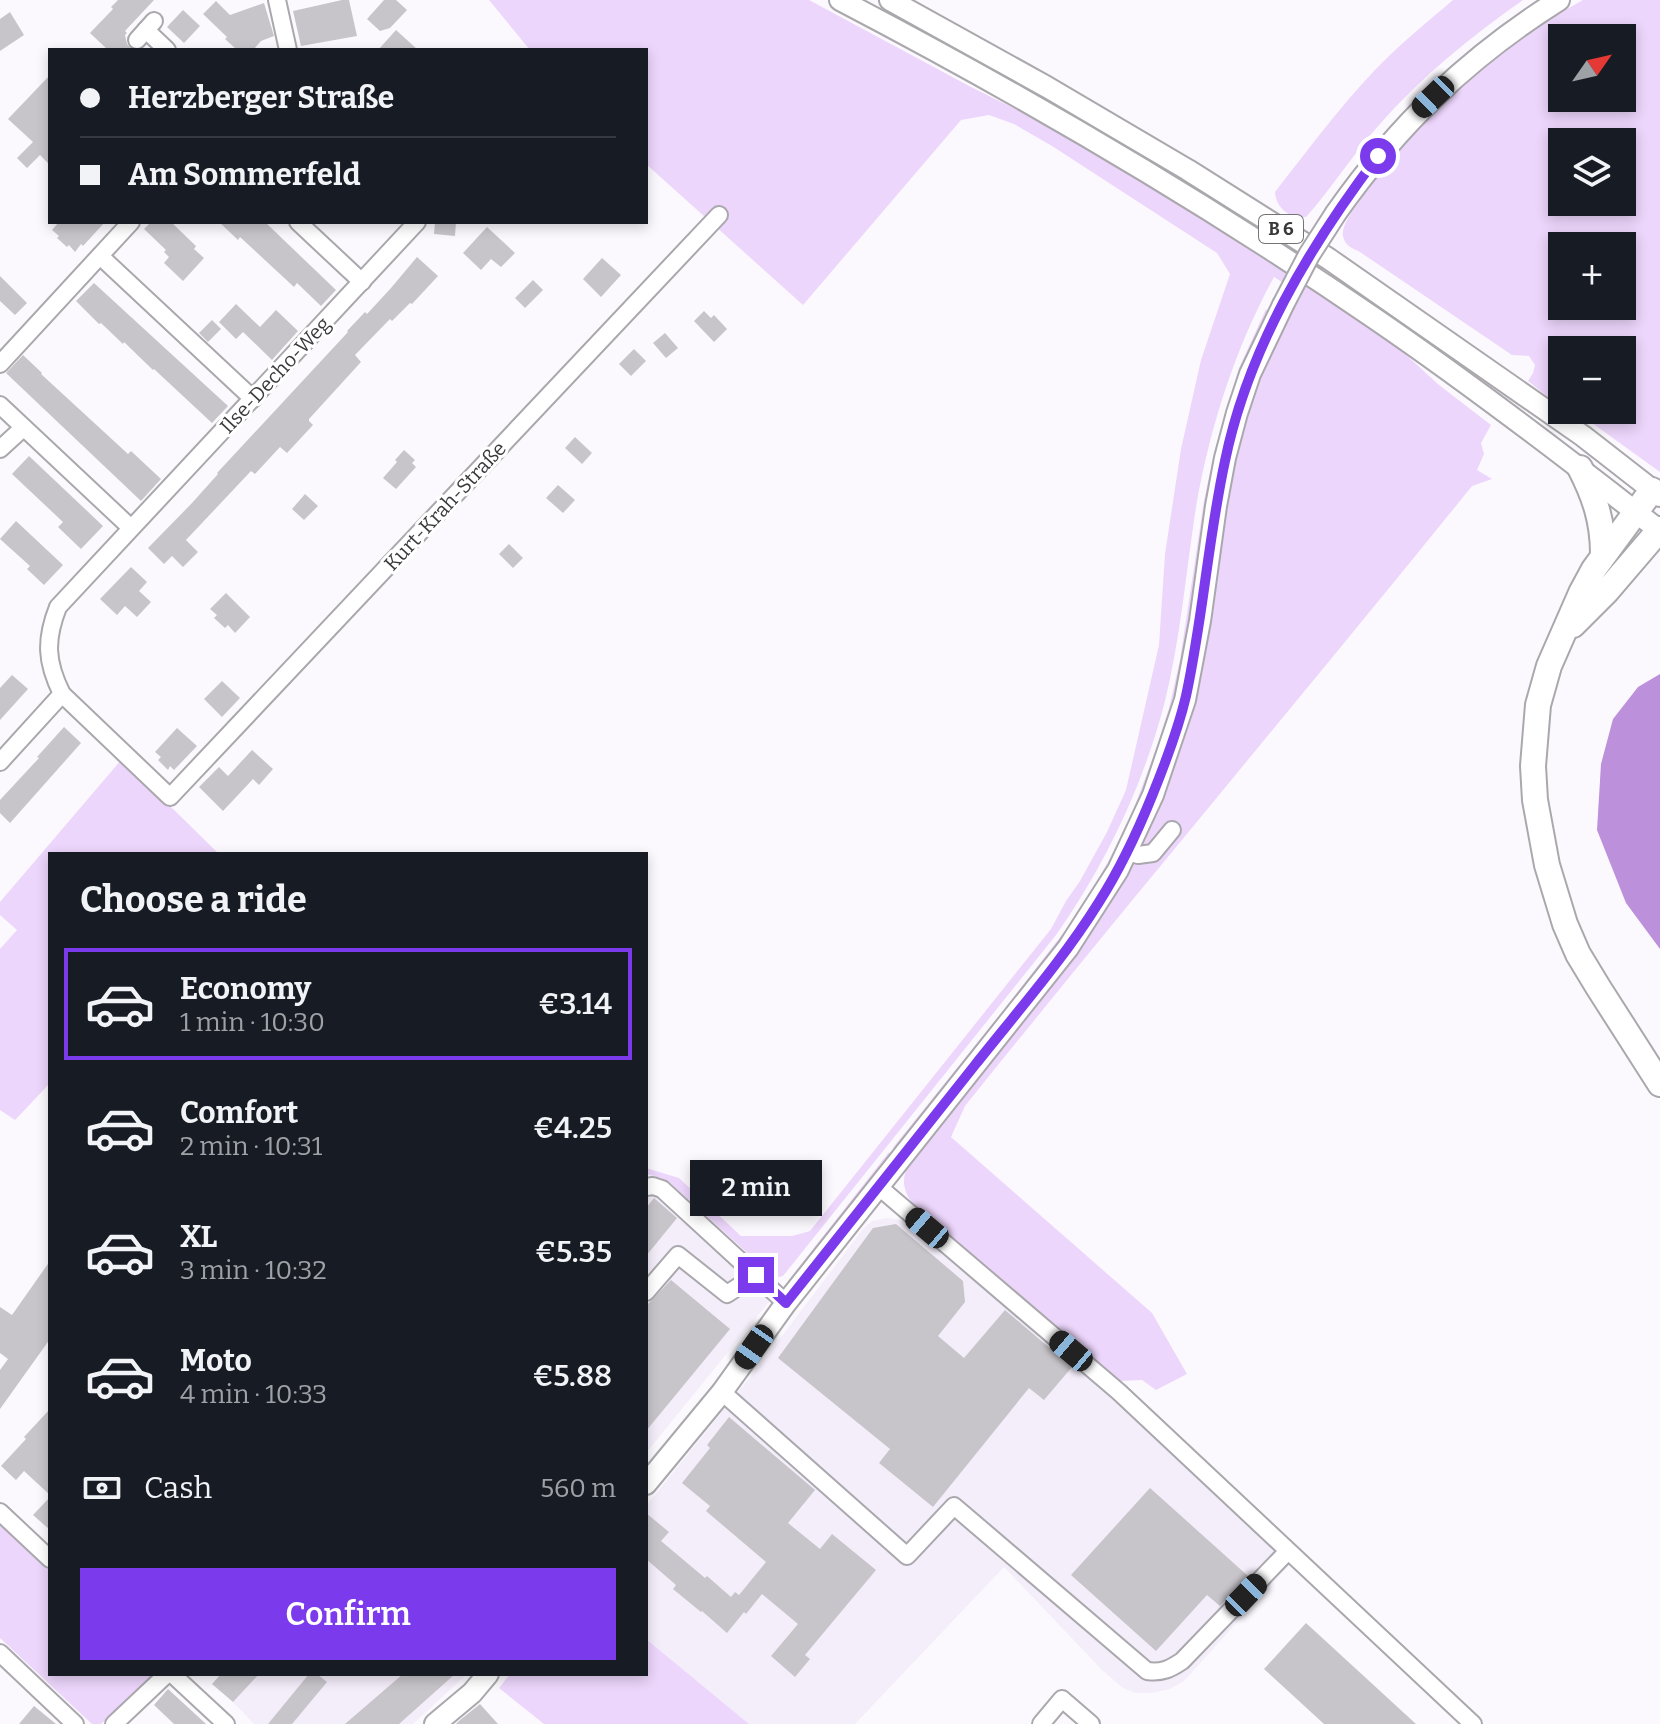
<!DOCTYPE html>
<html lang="en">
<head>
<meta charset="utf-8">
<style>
  body { margin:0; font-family:Bitter,serif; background:#20242c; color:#f1f3f6; height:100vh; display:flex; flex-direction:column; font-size:30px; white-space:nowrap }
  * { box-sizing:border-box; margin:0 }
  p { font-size:26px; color:#9ea1a6 }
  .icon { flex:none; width:44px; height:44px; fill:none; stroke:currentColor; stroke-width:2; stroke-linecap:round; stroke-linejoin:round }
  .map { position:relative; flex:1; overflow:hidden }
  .side { position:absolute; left:48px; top:852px; width:600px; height:824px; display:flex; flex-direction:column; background:#171b24; border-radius:0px; box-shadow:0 4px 12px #0003 }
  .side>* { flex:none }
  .banner { position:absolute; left:48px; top:48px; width:600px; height:176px; border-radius:0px; box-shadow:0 4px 12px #0003; display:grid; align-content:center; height:176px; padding:0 32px; background:#171b24 }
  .needle { width:52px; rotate:56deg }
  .fabs { position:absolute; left:1548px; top:24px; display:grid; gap:16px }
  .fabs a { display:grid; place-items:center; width:88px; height:88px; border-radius:0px; background:#171b24; box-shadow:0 4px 12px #0003; font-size:40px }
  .end { position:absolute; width:36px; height:36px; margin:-18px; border:10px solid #7c3aed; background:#fff; box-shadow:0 0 0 4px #fff }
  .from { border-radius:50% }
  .bubble { position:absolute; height:56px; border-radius:0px; background:#171b24; box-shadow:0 4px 12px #0003; font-size:26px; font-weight:600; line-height:56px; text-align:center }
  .car { position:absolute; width:24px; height:48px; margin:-24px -12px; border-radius:10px; box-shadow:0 0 6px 2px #0007; background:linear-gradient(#222 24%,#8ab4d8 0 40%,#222 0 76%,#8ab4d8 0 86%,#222 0) }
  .banner b { display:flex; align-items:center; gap:28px; height:76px; font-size:30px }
  .banner b+b { border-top:2px solid #363941 }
  .banner i { width:20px; height:20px; background:#f1f3f6 }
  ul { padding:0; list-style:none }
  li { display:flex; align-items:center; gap:24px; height:112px; margin:0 16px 12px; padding:0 16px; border:4px solid transparent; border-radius:0px }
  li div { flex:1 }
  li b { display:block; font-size:30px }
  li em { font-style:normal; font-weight:600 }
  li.current { border-color:#7c3aed }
  li>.icon { width:72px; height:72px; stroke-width:1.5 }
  h2 { padding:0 32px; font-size:36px; line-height:96px }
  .pay { display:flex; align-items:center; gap:20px; height:88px; padding:0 32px; font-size:30px }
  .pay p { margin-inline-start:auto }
  .action { display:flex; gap:16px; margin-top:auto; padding:16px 32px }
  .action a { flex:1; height:92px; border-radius:0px; background:#7c3aed; color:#fff; font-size:32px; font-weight:600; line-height:92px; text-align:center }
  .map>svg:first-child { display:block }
  .built { fill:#f4edfa }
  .green { fill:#ecd6fb; fill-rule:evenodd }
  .water { fill:#bc90da }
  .building { fill:#c8c5ca }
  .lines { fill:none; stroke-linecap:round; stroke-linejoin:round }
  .minor-casing { stroke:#aaa8ad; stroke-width:20 }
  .major-casing { stroke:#aaa8ad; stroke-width:24 }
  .highway-casing { stroke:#aaa8ad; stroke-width:28 }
  .minor { stroke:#fff; stroke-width:16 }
  .major { stroke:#fff; stroke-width:20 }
  .highway { stroke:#fff; stroke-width:24 }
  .major-bridge-casing { stroke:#aaa8ad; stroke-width:24; stroke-linecap:butt }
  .major-bridge { stroke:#fff; stroke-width:20 }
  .route { stroke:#7c3aed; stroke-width:10 }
  .labels { text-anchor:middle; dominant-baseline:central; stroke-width:6; stroke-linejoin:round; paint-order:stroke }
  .shield { fill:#fff; stroke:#747475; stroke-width:2 }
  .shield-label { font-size:18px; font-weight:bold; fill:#39383a }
  .street-label { font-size:20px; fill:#39383a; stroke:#fff }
</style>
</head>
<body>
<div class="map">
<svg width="1660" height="1724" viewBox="0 0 1660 1724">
  <rect width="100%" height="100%" fill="#fcf9fe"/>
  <g class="built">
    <polygon points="653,1186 776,1293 646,1453 646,1187"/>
    <polygon points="887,1218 900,1220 910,1224 1133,1417 1290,1564 1184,1681 1170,1689 1151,1693 1136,1693 1123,1688 1102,1670 1004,1567 855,1724 749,1724 646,1639 646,1506 763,1361 863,1229 872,1221"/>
    <polygon points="258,1674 467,1674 413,1724 254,1724 233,1702"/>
  </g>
  <g class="green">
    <path d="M489 0H809L971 87 1036 119 1161 193 1324 297 1403 352 1439 385 1491 425 1481 443 1484 454 1477 470 1492 479 1472 486C1304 694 1132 898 965 1106L951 1137 1152 1313 1187 1374 1156 1390 1142 1380 1120 1381 911 1202C902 1187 902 1178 909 1162L1130 866C1137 861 1146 862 1154 859L1155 847 1141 848V840L1245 416 1258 378 1286 310 1292 312 1302 295 1274 277C1236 346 1211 424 1197 501 1186 569 1181 638 1164 705 1142 788 1105 865 1056 935L783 1276 775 1278 671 1184 662 1178 646 1174V1168L679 1178 741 1236H792L810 1231 1051 929 1066 901 1080 881 1107 832 1126 790 1159 645 1165 554 1181 449 1201 360 1230 274 1217 253 1052 146 1014 124 989 115 961 120 803 305 646 164V50H530Z"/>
    <path d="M1453 0H1523C1470 37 1421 77 1379 125 1353 154 1332 188 1306 217 1290 219 1276 208 1275 192 1307 151 1338 109 1374 71 1398 46 1426 23 1453 0Z"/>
    <path d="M1583 0H1660V472L1574 410H1622V350H1562V403L1548 397 1528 381 1533 373 1535 365 1529 356 1512 355 1360 252C1352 248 1345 246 1343 236 1341 225 1355 208 1361 199 1413 123 1503 44 1583 0ZM1562 38H1622V98H1562ZM1562 142H1622V202H1562ZM1562 246H1622V306H1562Z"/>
    <path d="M1266 309 1269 312 1243 371 1190 620C1176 705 1152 787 1112 864 1085 916 1047 962 1010 1008 972 1056 934 1103 896 1151L893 1148 895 1145 994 1022 1075 918 1108 862 1131 816 1156 749 1169 708 1180 660 1204 501 1214 453 1239 368Z"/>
    <polygon points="122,759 219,854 50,854 50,1083 15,1120 0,1110 0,949 17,930 0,915 0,902"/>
    <polygon points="889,1152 891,1157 793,1280 788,1281"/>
    <polygon points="0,1523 50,1570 50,1674 157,1674 101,1724 92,1724 0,1638"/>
    <polygon points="646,1639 749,1724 544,1724 499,1688 510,1674 646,1674"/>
  </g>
  <polygon class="water" points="1660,674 1660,949 1626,903 1597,830 1601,764 1613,719 1638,687"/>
  <g class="building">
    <polygon points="118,0 154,0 125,31 127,33 125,35 127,44 133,50 108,50 90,33 113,9 111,7"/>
    <polygon points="342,0 349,0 357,36 301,46 293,11"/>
    <polygon points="384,0 396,0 407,10 390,28 380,31 367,19"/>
    <polygon points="216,1 230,15 264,3 274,36 261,41 253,50 237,50 225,39 227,37 203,14"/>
    <polygon points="183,10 200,26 184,43 167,27"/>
    <polygon points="10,12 24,35 0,51 0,19"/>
    <polygon points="396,30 418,50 378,50"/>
    <polygon points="50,75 50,165 40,155 27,168 17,158 33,142 8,119"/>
    <polygon points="59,222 105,222 83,246 81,244 75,252 69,245 67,247 57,238 59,236 52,230"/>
    <polygon points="151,222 171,222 196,246 194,249 204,258 183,281 164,263 169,257 164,252 166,250 144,229"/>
    <polygon points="219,222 265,222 336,290 321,306 297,283 294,287 240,237 238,240"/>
    <polygon points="435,222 456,222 455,236 434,234"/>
    <polygon points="487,227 515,253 501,267 491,259 481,270 463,253"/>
    <polygon points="417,257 438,276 412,304 410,303 392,321 390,319 355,355 361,362 309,419 309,421 313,425 287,453 280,447 255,474 251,471 186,540 198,552 183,567 172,556 164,564 148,548 192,503 218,474 217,473 348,332 347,331 365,312 367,314 391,288"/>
    <polygon points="602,258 621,275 601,297 583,279"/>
    <polygon points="0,276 27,303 15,315 0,301"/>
    <polygon points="533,280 543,290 525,308 515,298"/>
    <polygon points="94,283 228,406 212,423 154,369 153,370 124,342 123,344 101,323 99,324 76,301"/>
    <polygon points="236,304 260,327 276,310 298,331 272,360 243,332 236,339 219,322"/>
    <polygon points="704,311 711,318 714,315 727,329 714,342 694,321"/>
    <polygon points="212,320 221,329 208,342 199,333"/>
    <polygon points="665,333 678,348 666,358 653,343"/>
    <polygon points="634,349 646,361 631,376 619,364"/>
    <polygon points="23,355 42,373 41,374 128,454 131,451 161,479 141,501 6,373"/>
    <polygon points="575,437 592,453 582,464 565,448"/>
    <polygon points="404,450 415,460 412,463 416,467 396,489 383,478 397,462 395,460"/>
    <polygon points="29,456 103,526 81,549 58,527 63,522 12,474"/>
    <polygon points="558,485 575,500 563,513 546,498"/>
    <polygon points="305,494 318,506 304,520 292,509"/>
    <polygon points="16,521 63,565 44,585 27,569 30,566 0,539"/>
    <polygon points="509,544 523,558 513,568 499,554"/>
    <polygon points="131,567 147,582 139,591 151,602 137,617 125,606 117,615 100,599"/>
    <polygon points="226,593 250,617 235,633 228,625 225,628 214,618 217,615 210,609"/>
    <polygon points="12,675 28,689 0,720 0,688"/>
    <polygon points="222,681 240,698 222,717 204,699"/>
    <polygon points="64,727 81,743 10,823 0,813 0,800 39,758 37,757"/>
    <polygon points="177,728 197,746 174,770 170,766 168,770 158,760 161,757 155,752"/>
    <polygon points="252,750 273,769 259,785 253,779 223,811 199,787 219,767 228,776"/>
    <polygon points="654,1198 677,1218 646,1256 646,1208"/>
    <polygon points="896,1224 963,1281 965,1302 938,1336 964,1358 1005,1310 1072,1367 1044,1400 1029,1388 933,1507 879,1463 890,1449 778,1358 873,1228"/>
    <polygon points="50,1261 50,1339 0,1409 0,1370 8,1359 0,1353 0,1307 12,1315"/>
    <polygon points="671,1280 730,1329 646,1431 646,1306"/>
    <polygon points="50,1409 50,1495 24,1471 16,1480 1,1466 26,1439 24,1437"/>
    <polygon points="729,1417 815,1490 788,1523 820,1549 832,1534 876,1570 805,1655 810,1659 795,1677 771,1656 798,1624 762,1594 746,1614 744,1612 727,1633 702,1611 701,1612 673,1589 676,1585 646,1559 646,1513 669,1532 661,1541 705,1578 707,1576 731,1597 735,1592 739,1595 766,1562 706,1511 710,1506 682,1483 710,1448 707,1445"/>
    <polygon points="1150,1488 1248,1576 1220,1606 1207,1595 1156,1651 1071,1575"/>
    <polygon points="50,1497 50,1530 33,1515"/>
    <polygon points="1306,1623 1416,1724 1324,1724 1264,1669"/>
    <polygon points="221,1674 259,1674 233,1702 212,1684"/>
    <polygon points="309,1674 317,1674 327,1682 292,1724 268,1724"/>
    <polygon points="403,1674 455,1674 399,1724 345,1724"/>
    <polygon points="168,1689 206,1724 174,1724 154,1705"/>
    <polygon points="480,1704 498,1724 456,1724 460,1720"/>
    <polygon points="34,1706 56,1724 19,1724"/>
  </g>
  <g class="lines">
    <g class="minor-casing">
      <g id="minor">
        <polyline points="277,0 288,50"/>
        <polyline points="146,30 167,50"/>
        <polyline points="137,40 154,21"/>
        <polyline points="298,222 362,282"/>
        <path d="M417 222 58 607C45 640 46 662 62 694L170 797 719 215"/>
        <polyline points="100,256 253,399"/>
        <polyline points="0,364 131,222"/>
        <polyline points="0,405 131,528"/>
        <polyline points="0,449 23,428"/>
        <polyline points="0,762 62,694"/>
        <polyline points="1128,852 1138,855 1153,853 1172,830"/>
        <polyline points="646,1187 653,1186 662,1189 786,1303"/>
        <polyline points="879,1187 1119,1392 1473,1724"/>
        <polyline points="646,1292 678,1255 727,1294 756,1275"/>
        <path d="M722 1392 907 1556 954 1506 1147 1671C1162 1673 1170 1669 1182 1661L1288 1551"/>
        <polyline points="0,1512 50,1559"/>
        <polyline points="0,1653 75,1724"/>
        <polyline points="172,1674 226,1724"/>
        <polyline points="114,1724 167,1674"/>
        <polyline points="1041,1724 1062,1699 1091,1724"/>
      </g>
    </g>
    <g class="major-casing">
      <g id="major">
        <path d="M840 0C1024 96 1203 201 1374 318 1472 385 1567 458 1660 531"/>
        <polyline points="890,0 1047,87 1188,170 1329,259 1583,436 1660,496"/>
        <path d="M1336 213C1398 125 1467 58 1559 0"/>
        <polyline points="646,1484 722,1392 786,1303 1068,948 1118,870 1153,795 1185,700 1200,621 1216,506 1225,458 1237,413 1250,374 1283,305"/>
        <polyline points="435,1724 472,1693 488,1674"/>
      </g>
    </g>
    <g class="highway-casing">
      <g id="highway">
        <path d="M1580 468C1595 497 1603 522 1603 554"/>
        <polyline points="1652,490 1594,569 1581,593 1549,666 1538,705 1533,766 1535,800 1547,865 1565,924 1578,954 1598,987 1660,1084"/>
        <polyline points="1573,625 1607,591 1660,529"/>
      </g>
    </g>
    <use href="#minor" class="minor"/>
    <use href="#major" class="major"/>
    <use href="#highway" class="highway"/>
    <g class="major-bridge-casing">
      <polyline id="major-bridge" points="1283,305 1309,255 1336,213"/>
    </g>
    <use href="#major-bridge" class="major-bridge"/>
  </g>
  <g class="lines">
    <path class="route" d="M756 1275 786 1303C849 1224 912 1145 975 1065 1017 1012 1063 960 1099 902 1120 869 1137 833 1152 796 1165 764 1178 730 1186 696 1203 618 1208 539 1225 461 1248 349 1309 247 1378 156"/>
  </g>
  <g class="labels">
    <rect class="shield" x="1259" y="215" width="44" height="28" rx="6"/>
    <g class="shield-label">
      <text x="1281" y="229">B 6</text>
    </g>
    <g class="street-label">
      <text transform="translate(275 375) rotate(-47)">Ilse-Decho-Weg</text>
      <text transform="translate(445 506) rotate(-47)">Kurt-Krah-Straße</text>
    </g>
  </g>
</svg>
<div class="fabs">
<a><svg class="needle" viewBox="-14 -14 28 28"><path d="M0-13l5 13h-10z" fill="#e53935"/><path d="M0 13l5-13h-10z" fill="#9ea1a6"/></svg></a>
<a><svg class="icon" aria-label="layers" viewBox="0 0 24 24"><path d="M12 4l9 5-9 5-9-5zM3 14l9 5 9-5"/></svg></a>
<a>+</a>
<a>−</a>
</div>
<i class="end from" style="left:1378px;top:156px"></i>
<i class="end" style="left:756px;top:1275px"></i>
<div class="bubble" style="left:690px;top:1160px;width:132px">2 min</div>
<i class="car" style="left:1433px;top:97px;rotate:226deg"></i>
<i class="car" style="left:927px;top:1228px;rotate:310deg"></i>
<i class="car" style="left:754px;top:1347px;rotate:215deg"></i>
<i class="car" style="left:1071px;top:1351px;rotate:310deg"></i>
<i class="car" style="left:1246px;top:1595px;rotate:44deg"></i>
<div class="banner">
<b><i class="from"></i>Herzberger Straße</b>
<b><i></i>Am Sommerfeld</b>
</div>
<section class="side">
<h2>Choose a ride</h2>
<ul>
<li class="current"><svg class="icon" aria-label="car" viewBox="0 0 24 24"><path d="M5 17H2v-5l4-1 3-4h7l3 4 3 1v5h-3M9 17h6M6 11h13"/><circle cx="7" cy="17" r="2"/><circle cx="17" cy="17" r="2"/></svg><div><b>Economy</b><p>1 min · 10:30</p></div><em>€3.14</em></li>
<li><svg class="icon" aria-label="car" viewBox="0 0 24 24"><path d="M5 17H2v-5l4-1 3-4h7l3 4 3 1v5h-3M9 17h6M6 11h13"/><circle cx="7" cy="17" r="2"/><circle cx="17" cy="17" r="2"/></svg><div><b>Comfort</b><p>2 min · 10:31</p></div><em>€4.25</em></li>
<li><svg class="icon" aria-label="car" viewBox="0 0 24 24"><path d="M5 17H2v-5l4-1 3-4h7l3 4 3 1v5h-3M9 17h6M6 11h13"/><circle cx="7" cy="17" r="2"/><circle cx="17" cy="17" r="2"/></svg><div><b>XL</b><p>3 min · 10:32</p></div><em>€5.35</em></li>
<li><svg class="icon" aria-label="car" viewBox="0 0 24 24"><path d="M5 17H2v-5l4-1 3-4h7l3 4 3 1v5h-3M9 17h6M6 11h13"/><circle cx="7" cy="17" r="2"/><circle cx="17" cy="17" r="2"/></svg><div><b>Moto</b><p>4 min · 10:33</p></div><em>€5.88</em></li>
</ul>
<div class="pay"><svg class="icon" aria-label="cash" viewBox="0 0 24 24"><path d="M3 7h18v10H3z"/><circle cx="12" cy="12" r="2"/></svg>Cash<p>560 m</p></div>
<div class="action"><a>Confirm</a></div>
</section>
</div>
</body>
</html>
